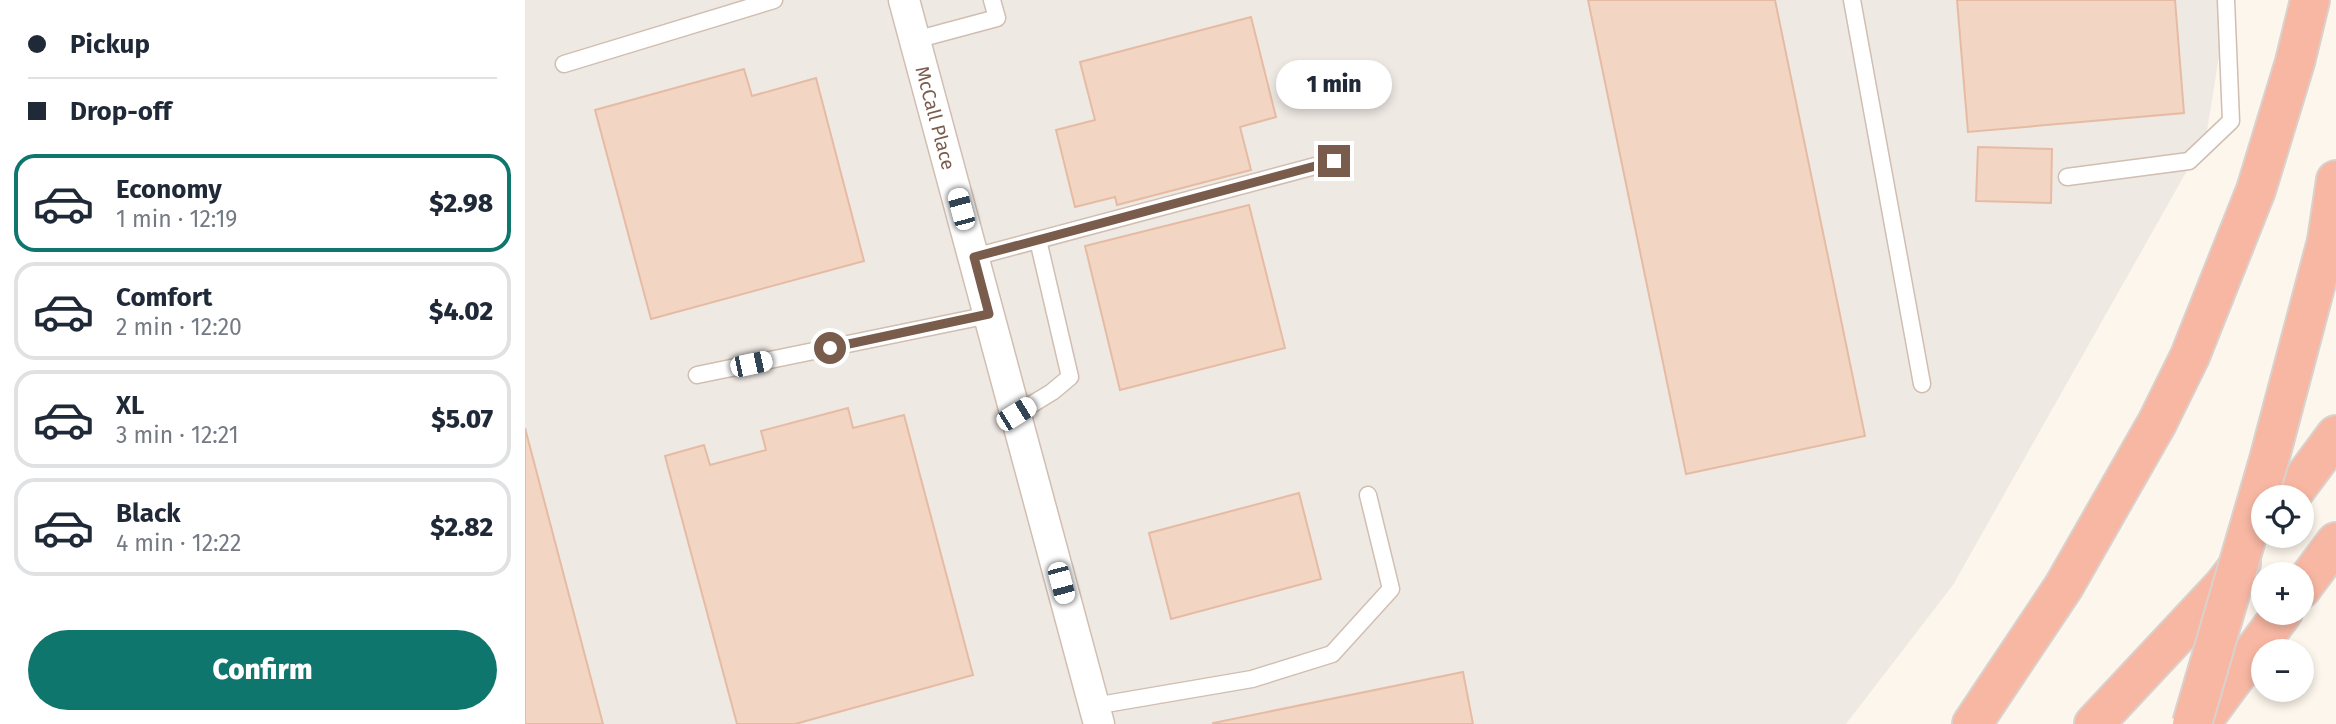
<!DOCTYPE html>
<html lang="en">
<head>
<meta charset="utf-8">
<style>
  body { margin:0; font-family:"Fira Sans",sans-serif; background:#f2f2f3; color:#1f2937; height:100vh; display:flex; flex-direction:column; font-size:26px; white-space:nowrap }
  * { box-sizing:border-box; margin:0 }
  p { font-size:23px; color:#747a83 }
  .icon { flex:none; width:38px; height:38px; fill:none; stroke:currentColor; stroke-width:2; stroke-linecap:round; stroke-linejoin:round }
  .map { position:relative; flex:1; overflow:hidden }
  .drawer { display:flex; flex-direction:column; background:#fff; width:525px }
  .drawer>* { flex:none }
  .hud { display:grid; align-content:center; height:154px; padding:0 28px; background:#fff }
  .tools { position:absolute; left:1726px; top:485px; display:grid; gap:14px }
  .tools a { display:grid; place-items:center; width:63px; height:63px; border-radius:50%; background:#fff; box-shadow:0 4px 10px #0003; font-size:35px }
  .end { position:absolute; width:32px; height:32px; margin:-16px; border:9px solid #7a5c4d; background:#fff; box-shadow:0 0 0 4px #fff }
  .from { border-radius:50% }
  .bubble { position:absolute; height:49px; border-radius:24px; background:#fff; box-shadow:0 4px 10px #0003; font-size:23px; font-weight:800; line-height:49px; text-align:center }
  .car { position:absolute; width:21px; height:42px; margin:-21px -10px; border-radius:9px; box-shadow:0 0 5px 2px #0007; background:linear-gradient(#fff 24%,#345 0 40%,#fff 0 76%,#345 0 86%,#fff 0) }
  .hud b { display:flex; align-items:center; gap:24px; height:66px; font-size:26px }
  .hud b+b { border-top:2px solid #e0e1e3 }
  .hud i { width:18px; height:18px; background:#1f2937 }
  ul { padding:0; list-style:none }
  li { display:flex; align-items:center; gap:21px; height:98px; margin:0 14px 10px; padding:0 14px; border:4px solid #e0e1e3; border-radius:21px }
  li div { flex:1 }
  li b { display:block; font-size:26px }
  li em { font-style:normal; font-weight:800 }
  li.active { border-color:#0f766e }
  li>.icon { width:63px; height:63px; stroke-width:1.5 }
  .cta { display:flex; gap:14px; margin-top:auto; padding:14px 28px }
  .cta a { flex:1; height:80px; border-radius:42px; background:#0f766e; color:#fff; font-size:28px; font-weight:800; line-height:80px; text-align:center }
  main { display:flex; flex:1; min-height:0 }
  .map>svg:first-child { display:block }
  .industrial { fill:#efe9e4 }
  .building { fill:#f3d5c3; stroke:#e6bba3; stroke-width:2 }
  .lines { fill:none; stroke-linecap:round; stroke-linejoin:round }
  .lane-casing { stroke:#d1beb0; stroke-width:19 }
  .street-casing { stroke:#d1beb0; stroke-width:33 }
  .highway-casing { stroke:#dad1cd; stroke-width:42 }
  .lane { stroke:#fff; stroke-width:16 }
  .street { stroke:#fff; stroke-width:30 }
  .highway { stroke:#f7b7a3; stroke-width:38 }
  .highway-bridge-casing { stroke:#dad1cd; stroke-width:42; stroke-linecap:butt }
  .highway-bridge { stroke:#f7b7a3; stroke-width:38 }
  .route { stroke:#7a5c4d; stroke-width:9 }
  .labels { text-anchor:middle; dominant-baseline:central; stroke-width:5; stroke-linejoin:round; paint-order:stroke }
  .street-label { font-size:19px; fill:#7a5c4d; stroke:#fffaf3 }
</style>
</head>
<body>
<main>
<section class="drawer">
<div class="hud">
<b><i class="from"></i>Pickup</b>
<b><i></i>Drop-off</b>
</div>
<ul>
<li class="active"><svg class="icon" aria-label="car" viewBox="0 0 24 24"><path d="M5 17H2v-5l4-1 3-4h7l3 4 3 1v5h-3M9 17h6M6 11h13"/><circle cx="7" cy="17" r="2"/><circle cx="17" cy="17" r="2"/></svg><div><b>Economy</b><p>1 min · 12:19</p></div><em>$2.98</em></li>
<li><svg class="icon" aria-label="car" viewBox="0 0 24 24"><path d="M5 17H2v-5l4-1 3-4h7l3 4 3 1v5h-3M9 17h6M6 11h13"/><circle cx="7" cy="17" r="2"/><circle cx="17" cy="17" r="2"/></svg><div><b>Comfort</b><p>2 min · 12:20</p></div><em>$4.02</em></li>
<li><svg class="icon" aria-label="car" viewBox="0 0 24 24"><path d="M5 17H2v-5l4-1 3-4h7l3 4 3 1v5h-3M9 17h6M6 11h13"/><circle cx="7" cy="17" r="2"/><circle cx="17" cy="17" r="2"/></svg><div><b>XL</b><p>3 min · 12:21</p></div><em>$5.07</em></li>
<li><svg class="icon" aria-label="car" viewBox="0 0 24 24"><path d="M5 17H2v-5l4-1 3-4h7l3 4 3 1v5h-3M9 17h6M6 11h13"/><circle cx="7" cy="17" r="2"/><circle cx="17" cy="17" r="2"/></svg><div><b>Black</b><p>4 min · 12:22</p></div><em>$2.82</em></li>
</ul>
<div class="cta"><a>Confirm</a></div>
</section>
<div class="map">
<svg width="1811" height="724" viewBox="0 0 1811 724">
  <rect width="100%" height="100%" fill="#fdf6ec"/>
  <polygon class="industrial" points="0,0 1703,0 1681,137 1428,585 1321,724 0,724"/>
  <g class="building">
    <polygon points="1063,0 1250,0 1340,436 1161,474"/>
    <polygon points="1432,0 1650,0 1659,113 1443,132"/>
    <polygon points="726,17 751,117 715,127 726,170 592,205 590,197 550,207 531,130 570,120 555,62"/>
    <polygon points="219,69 227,96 291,78 339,261 126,319 70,110"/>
    <polygon points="1453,147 1527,149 1526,203 1451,201"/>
    <polygon points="724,205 760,348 595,390 560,246"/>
    <polygon points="323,408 328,428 379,415 448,675 270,724 212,724 140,456 179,445 185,465 241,450 236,431"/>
    <polygon points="0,428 78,724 0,724"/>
    <polygon points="774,493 796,579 646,619 624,533"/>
    <polygon points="938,672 948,724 688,724 688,723"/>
  </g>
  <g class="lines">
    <g class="lane-casing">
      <g id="lane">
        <polyline points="1327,0 1397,384"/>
        <polyline points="390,40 472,18 467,0"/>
        <polyline points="39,64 249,0"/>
        <polyline points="1542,177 1664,161 1706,121 1701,0"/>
        <polyline points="449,257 809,161"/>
        <polyline points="172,375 464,315"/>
        <polyline points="491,414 527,392 545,377 513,240"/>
        <polyline points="569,706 727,679 807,654 866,589 843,495"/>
      </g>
    </g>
    <g class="street-casing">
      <g id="street">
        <path id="s1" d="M379 0 574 724"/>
      </g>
    </g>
    <g class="highway-casing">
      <g id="highway">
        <polyline points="1802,241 1811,180"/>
        <polyline points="1765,497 1811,435"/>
        <polyline points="1776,589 1811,542"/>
        <polyline points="1447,724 1539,586 1632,423 1665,356 1731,190 1770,62 1785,0"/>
        <polyline points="1569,724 1699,585 1716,563"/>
        <polyline points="1675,724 1758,612"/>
      </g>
    </g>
    <use href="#lane" class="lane"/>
    <use href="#street" class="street"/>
    <use href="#highway" class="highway"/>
    <g class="highway-bridge-casing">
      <polyline id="highway-bridge" points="1667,724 1744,460 1802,241"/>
    </g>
    <use href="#highway-bridge" class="highway-bridge"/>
  </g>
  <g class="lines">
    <polyline class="route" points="305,348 464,314 449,257 809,161"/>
  </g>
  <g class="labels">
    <g class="street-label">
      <text stroke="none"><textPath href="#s1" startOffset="122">McCall Place</textPath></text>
    </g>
  </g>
</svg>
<div class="tools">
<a><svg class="icon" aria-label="locate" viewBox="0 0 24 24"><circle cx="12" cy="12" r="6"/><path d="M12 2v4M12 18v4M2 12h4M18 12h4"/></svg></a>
<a>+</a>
<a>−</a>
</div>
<i class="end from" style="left:305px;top:348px"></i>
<i class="end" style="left:809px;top:161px"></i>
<div class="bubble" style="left:751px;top:60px;width:116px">1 min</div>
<i class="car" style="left:436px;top:209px;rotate:345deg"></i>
<i class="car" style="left:226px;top:364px;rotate:78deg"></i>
<i class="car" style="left:491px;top:414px;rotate:58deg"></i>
<i class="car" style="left:536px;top:583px;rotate:165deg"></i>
</div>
</main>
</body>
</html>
